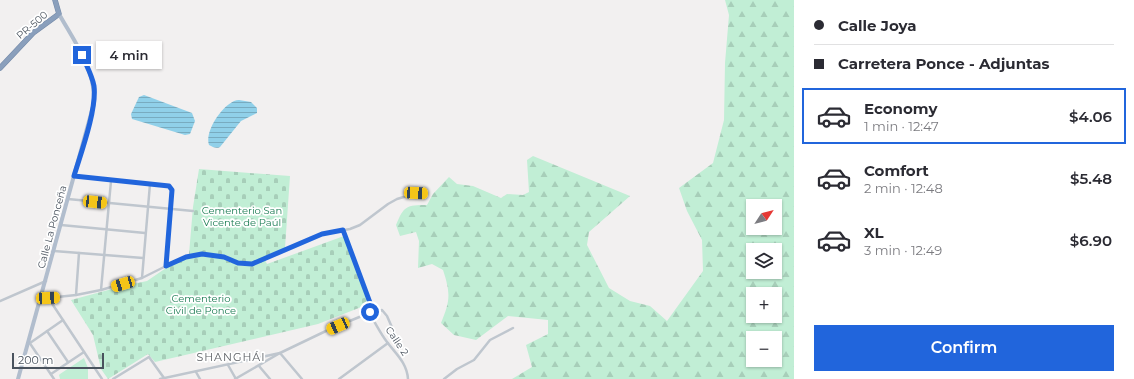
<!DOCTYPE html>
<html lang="en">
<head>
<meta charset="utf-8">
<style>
  body { margin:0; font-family:Montserrat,sans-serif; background:#f7f7f7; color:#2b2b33; height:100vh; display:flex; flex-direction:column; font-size:15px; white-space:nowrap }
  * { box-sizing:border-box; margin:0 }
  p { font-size:13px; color:#7c7c81 }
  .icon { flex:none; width:22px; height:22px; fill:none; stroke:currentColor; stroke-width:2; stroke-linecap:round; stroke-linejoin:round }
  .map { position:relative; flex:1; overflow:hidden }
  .sheet { display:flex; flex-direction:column; background:#fff; width:340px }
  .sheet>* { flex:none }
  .guide { display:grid; align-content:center; height:88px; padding:0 20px; background:#fff }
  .needle { width:26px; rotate:54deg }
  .fabs { position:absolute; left:746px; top:199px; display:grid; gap:8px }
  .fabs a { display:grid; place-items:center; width:36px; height:36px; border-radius:0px; background:#fff; box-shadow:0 1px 3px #0004; font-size:20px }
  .scale { position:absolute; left:12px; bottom:10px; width:92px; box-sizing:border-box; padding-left:4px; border:2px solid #49525d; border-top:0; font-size:11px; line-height:14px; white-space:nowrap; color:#49525d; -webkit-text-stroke:3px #fff; paint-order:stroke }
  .end { position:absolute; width:18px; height:18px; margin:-9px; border:5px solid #2165dc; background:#fff; box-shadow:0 0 0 2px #fff }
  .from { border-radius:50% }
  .bubble { position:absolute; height:28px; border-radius:0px; background:#fff; box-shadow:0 1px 3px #0004; font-size:13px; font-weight:600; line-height:28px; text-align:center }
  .car { position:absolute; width:12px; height:24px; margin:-12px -6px; border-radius:5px; box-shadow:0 0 3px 1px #0007; background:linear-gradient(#f5c518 24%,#345 0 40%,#f5c518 0 76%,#345 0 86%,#f5c518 0) }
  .guide b { display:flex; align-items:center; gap:14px; height:38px; font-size:15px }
  .guide b+b { border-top:1px solid #e1e1e2 }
  .guide i { width:10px; height:10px; background:#2b2b33 }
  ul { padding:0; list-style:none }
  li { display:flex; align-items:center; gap:12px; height:56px; margin:0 8px 6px; padding:0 12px; border:2px solid transparent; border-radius:0px }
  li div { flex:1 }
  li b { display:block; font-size:15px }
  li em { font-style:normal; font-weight:600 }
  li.current { border-color:#2165dc }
  li>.icon { width:36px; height:36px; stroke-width:1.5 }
  .cta { display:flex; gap:8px; margin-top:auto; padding:8px 20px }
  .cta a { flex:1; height:46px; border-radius:0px; background:#2165dc; color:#fff; font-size:16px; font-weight:600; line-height:46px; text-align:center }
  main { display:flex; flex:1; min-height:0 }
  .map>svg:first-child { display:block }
  .forest { fill:url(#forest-firs); fill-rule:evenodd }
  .cemetery { fill:url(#cemetery-stones) }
  .park { fill:#c1eed5 }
  .water { fill:url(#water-rules) }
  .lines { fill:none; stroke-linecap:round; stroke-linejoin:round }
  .highway-casing { stroke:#758aa8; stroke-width:5.5 }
  .street { stroke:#bfc6ce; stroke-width:2.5 }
  .primary { stroke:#b1bdcd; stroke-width:4 }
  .highway { stroke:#8a9fbc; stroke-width:4.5 }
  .route { stroke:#2165dc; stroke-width:5 }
  .labels { text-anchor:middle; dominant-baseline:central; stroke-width:3.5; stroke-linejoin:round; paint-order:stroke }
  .street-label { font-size:10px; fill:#49525d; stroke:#fff }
  .park-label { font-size:10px; fill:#1b7c53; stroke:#fff }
  .neighbourhood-label { font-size:11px; letter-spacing:1px; fill:#5d6065; stroke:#fff }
</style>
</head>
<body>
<main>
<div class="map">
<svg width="794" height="379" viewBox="0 0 794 379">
  <defs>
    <pattern id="forest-firs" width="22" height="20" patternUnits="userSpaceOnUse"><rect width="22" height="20" fill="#c1eed5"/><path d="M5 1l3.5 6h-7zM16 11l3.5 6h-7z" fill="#a7ceb9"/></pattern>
    <pattern id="cemetery-stones" width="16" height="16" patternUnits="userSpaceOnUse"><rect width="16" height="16" fill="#c1eed5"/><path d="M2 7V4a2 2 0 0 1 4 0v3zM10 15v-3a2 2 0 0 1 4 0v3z" fill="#a7ceb9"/></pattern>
    <pattern id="water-rules" width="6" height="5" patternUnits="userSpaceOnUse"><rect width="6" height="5" fill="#90d0e9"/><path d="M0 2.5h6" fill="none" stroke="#78abc0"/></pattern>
  </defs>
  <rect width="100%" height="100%" fill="#f2f0f0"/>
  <path class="forest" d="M725 0H794V379H512L532 367 526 345 548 334V320L508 316 476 340 454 335 441 323C450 301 451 294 443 270L432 264 418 268 419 241 416 232 400 236 396 225C404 206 406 205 427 205L433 194 449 177 457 184 473 186 501 198 507 194 523 195 529 192 527 160 533 156 630 196 589 232 587 245 609 288 630 301 650 306 667 321 703 271 702 240 687 211 679 188 713 163 724 120 725 63 729 15ZM753 206H775V228H753ZM753 250H775V272H753ZM753 294H775V316H753ZM753 338H775V360H753Z"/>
  <g class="cemetery">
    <polygon points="199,169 290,176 285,248 250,263 239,262 226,255 202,253 189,254 193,207"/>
    <polygon points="344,236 369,304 318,324 155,362 148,354 108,379 101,369 93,335 71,300 123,286 147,281 166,268 186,259 199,256 221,258 238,265 245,266 251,266 265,260 267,264"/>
  </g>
  <polygon class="park" points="84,358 88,368 88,379 60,379 59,375 60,374"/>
  <g class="water">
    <polygon points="144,95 192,113 195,121 190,134 185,135 132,119 131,114 139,97"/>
    <path d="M239 100 251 102 257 108V113L241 121 220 147C216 149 213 147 209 145 204 131 225 100 239 100Z"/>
  </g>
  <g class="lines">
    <g class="highway-casing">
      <polyline id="highway" points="0,68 33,33 59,14 55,0"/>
    </g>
    <g class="street">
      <polyline points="74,176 169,186 172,190 166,266"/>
      <polyline points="68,199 193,211"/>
      <polyline points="61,225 145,233"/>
      <polyline points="343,230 372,308 369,313"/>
      <polyline points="54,251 143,258"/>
      <polyline points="142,278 150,184"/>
      <polyline points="101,290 111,181"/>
      <polyline points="76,295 79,253"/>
      <polyline points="42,297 48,298 76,295 101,290 142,278 166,266 186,257 202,254 224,257 238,263 252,264 322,234 350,229 360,225 388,204 397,199 417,193 426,194"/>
      <polyline points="49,299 102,379"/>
      <polyline points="0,301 46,281"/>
      <polyline points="371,312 377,312 382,310 387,316 394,332"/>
      <path d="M369 313C375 322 380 333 387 342 396 354 407 363 408 379"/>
      <polyline points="47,331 68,362"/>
      <polyline points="29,342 54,379"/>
      <polyline points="30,343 63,320"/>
      <polyline points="228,365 236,379"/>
      <polyline points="259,366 270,379"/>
      <polyline points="196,372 200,379"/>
      <polyline points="51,374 84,352"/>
      <polyline points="113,379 149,357 164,378"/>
      <polyline points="160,379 280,353 302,379"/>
      <polyline points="235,379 280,353 328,330 369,313"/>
      <polyline points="339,379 388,343"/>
      <polyline points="444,379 457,369 474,360 490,340 513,328"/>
    </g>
    <path class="primary" d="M18 379 94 103C96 70 74 41 59 14"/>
    <use href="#highway" class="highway"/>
  </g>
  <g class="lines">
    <path class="route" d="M82 55C86 65 92 75 94 86 97 109 81 153 74 176L169 186 172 190 166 266 186 257 202 254 224 257 238 263 252 264 322 234 343 230 372 308 370 312"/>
  </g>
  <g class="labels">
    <g class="street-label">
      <text transform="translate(32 25) rotate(-40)">PR-500</text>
      <text transform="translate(52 227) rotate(-75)">Calle La Ponceña</text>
      <text transform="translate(397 341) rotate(56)">Calle 2</text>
    </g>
    <g class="park-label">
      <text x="242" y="210">Cementerio San<tspan x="242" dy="12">Vicente de Paúl</tspan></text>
      <text x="201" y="298">Cementerio<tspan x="201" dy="12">Civil de Ponce</tspan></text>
    </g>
    <g class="neighbourhood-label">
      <text x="231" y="357">SHANGHÁI</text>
    </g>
  </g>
</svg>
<div class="fabs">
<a><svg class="needle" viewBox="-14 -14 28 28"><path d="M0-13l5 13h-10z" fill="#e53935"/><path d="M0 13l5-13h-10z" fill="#7c7c81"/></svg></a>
<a><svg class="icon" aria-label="layers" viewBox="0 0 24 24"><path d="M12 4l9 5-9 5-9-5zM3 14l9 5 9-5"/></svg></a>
<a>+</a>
<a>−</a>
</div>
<div class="scale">200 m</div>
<i class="end from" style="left:370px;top:312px"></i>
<i class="end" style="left:82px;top:55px"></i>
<div class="bubble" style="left:96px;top:41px;width:66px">4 min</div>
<i class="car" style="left:416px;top:193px;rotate:93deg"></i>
<i class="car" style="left:95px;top:202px;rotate:96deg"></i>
<i class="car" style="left:123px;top:284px;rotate:254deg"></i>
<i class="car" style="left:48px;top:298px;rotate:87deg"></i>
<i class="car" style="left:338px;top:326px;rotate:246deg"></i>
</div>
<section class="sheet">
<div class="guide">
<b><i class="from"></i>Calle Joya</b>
<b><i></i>Carretera Ponce - Adjuntas</b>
</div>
<ul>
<li class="current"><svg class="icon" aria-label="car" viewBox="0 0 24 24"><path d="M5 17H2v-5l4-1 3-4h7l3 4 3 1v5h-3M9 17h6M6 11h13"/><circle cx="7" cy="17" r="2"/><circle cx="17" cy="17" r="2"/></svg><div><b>Economy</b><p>1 min · 12:47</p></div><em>$4.06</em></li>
<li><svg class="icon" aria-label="car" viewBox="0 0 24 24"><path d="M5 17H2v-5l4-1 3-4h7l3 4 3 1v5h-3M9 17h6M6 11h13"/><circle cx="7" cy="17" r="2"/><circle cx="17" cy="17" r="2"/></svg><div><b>Comfort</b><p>2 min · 12:48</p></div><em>$5.48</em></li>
<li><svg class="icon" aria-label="car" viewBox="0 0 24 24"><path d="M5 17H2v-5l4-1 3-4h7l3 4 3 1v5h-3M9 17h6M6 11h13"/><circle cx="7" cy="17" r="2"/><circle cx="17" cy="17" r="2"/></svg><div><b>XL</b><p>3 min · 12:49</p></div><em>$6.90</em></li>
</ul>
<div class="cta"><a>Confirm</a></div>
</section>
</main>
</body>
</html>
